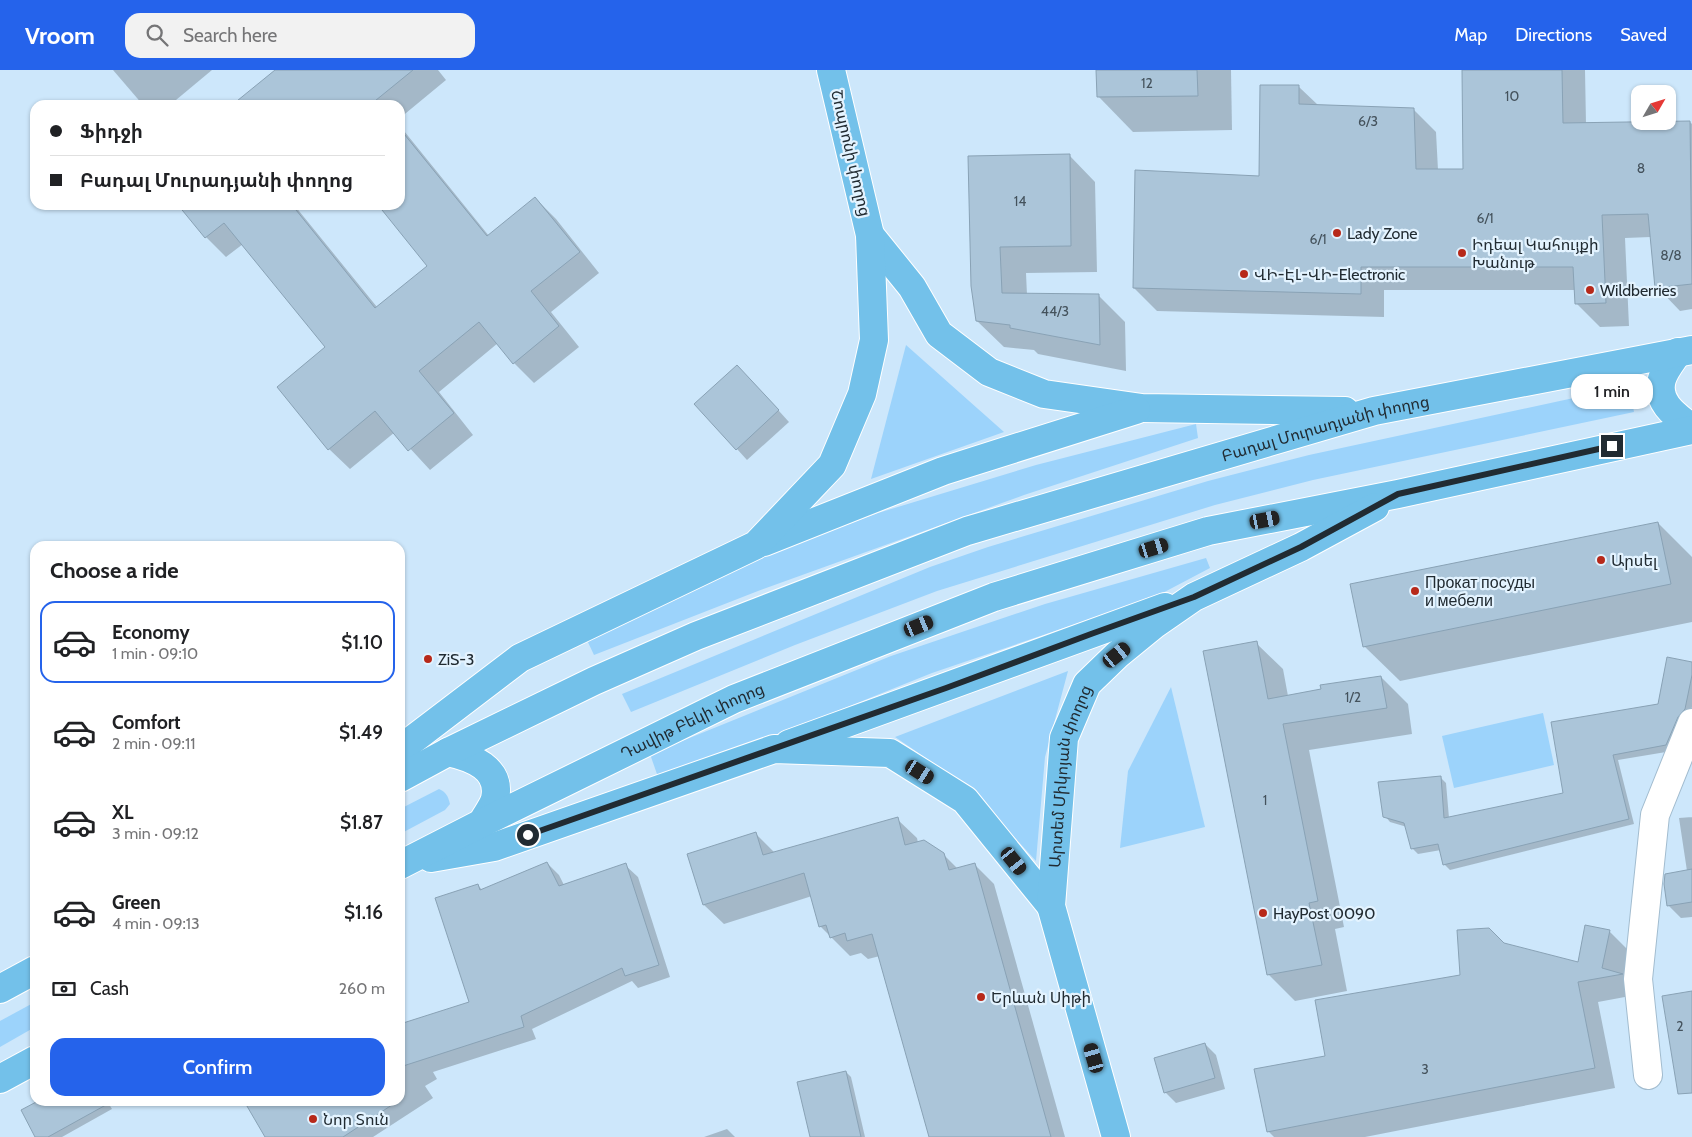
<!DOCTYPE html>
<html lang="en">
<head>
<meta charset="utf-8">
<style>
  body { margin:0; font-family:Cabin,"Noto Sans Armenian",sans-serif; background:#f2f2f2; color:#202124; height:100vh; display:flex; flex-direction:column; font-size:19px; white-space:nowrap }
  * { box-sizing:border-box; margin:0 }
  p { font-size:16px; color:#757577 }
  .icon { flex:none; width:28px; height:28px; fill:none; stroke:currentColor; stroke-width:2; stroke-linecap:round; stroke-linejoin:round }
  .map { position:relative; flex:1; overflow:hidden }
  .side { position:absolute; left:30px; top:471px; width:375px; height:565px; display:flex; flex-direction:column; background:#fff; border-radius:15px; box-shadow:0 1px 4px #0004 }
  .side>* { flex:none }
  .guide { position:absolute; left:30px; top:30px; width:375px; height:110px; border-radius:15px; box-shadow:0 1px 4px #0004; display:grid; align-content:center; height:110px; padding:0 20px; background:#fff }
  .needle { width:32px; rotate:51deg }
  .buttons { position:absolute; left:1631px; top:15px; display:grid; gap:10px }
  .buttons a { display:grid; place-items:center; width:45px; height:45px; border-radius:10px; background:#fff; box-shadow:0 1px 4px #0004; font-size:25px }
  .end { position:absolute; width:22px; height:22px; margin:-11px; border:6px solid #212b32; background:#fff; box-shadow:0 0 0 2px #fff }
  .from { border-radius:50% }
  .bubble { position:absolute; height:35px; border-radius:15px; background:#fff; box-shadow:0 1px 4px #0004; font-size:16px; font-weight:600; line-height:35px; text-align:center }
  .car { position:absolute; width:15px; height:30px; margin:-15px -8px; border-radius:6px; box-shadow:0 0 4px 1px #0007; background:linear-gradient(#222 24%,#8ab4d8 0 40%,#222 0 76%,#8ab4d8 0 86%,#222 0) }
  .guide b { display:flex; align-items:center; gap:18px; height:48px; font-size:19px }
  .guide b+b { border-top:1px solid #e0e0e0 }
  .guide i { width:12px; height:12px; background:#202124 }
  ul { padding:0; list-style:none }
  li { display:flex; align-items:center; gap:15px; height:82px; margin:0 10px 8px; padding:0 10px; border:2px solid transparent; border-radius:15px }
  li div { flex:1 }
  li b { display:block; font-size:19px }
  li em { font-style:normal; font-weight:600 }
  li.active { border-color:#2563eb }
  li>.icon { width:45px; height:45px; stroke-width:1.5 }
  h2 { padding:0 20px; font-size:22px; line-height:60px }
  .pay { display:flex; align-items:center; gap:12px; height:55px; padding:0 20px; font-size:19px }
  .pay p { margin-inline-start:auto }
  .cta { display:flex; gap:10px; margin-top:auto; padding:10px 20px }
  .cta a { flex:1; height:58px; border-radius:15px; background:#2563eb; color:#fff; font-size:20px; font-weight:600; line-height:58px; text-align:center }
  header { display:flex; align-items:center; gap:30px; box-sizing:border-box; height:70px; padding:0 25px; background:#2563eb; color:#fff }
  header strong { font-size:24px }
  nav { display:flex; gap:28px; margin-inline-start:auto; font-size:18px }
  .search { width:350px; height:45px; background:#f2f2f2; display:flex; align-items:center; gap:12px; box-sizing:border-box; padding:0 18px; border-radius:15px; color:#757577; font-size:19px }
  .map>svg:first-child { display:block }
  .green { fill:#9cd3fb }
  .shadow { fill:#0003 }
  .building { fill:#abc5d9; stroke:#89a2b5 }
  .lines { fill:none; stroke-linecap:round; stroke-linejoin:round }
  .minor-casing { stroke:#a2bccf; stroke-width:30 }
  .major-casing { stroke:#fff; stroke-width:30 }
  .minor { stroke:#fff; stroke-width:28 }
  .major { stroke:#73c1ea; stroke-width:28 }
  .route { stroke:#212b32; stroke-width:6 }
  .poi-dot { fill:#b7291a; stroke:#e3f3ff; stroke-width:2 }
  .labels { text-anchor:middle; dominant-baseline:central; stroke-width:4.5; stroke-linejoin:round; paint-order:stroke }
  .number-label { font-size:14px; fill:#44525c }
  .street-label { font-size:16px; fill:#212b32; stroke:#e3f3ff }
  .poi-label { font-size:16px; fill:#212b32; stroke:#e3f3ff; text-anchor:start }
</style>
</head>
<body>
<header>
<strong>Vroom</strong>
<div class="search"><svg class="icon" aria-label="search" viewBox="0 0 24 24"><circle cx="10" cy="10" r="6"/><path d="M15 15l6 6"/></svg>Search here</div>
<nav><a>Map</a><a>Directions</a><a>Saved</a></nav>
</header>
<div class="map">
<svg width="1692" height="1067" viewBox="0 0 1692 1067">
  <rect width="100%" height="100%" fill="#cde7fb"/>
  <g class="green">
    <polygon points="906,275 1004,362 871,409"/>
    <polygon points="1629,316 1634,342 1313,410 1215,435 937,521 795,575 631,642 622,624 930,497 988,477 1208,411 1309,385"/>
    <polygon points="1196,354 1198,368 1024,425 758,521 594,585 586,568 746,493 878,443 1036,395"/>
    <polygon points="1206,488 1210,498 1155,527 932,603 805,654 658,707 650,684 891,586 1045,534"/>
    <polygon points="1068,601 1045,687 1036,791 970,718 895,667"/>
    <polygon points="1171,617 1205,757 1120,778 1128,701"/>
    <polygon points="1543,643 1554,695 1454,718 1442,666"/>
    <path d="M439 719C446 722 448 726 450 734L445 740 400 764V739Z"/>
    <polygon points="35,932 35,957 0,977 0,951"/>
  </g>
  <g class="shadow">
    <polygon points="113,0 212,0 170,35 143,35"/>
    <polygon points="277,0 438,0 446,10 400,48 400,35 234,35"/>
    <polygon points="1097,0 1231,0 1232,60 1133,62 1098,26"/>
    <polygon points="1463,0 1585,0 1586,54 1690,52 1692,54 1692,239 1680,241 1657,217 1651,167 1625,168 1629,256 1600,257 1576,233 1576,220 1384,220 1384,247 1157,241 1134,218 1260,108 1299,17 1318,35 1413,39 1436,62 1438,100 1464,100"/>
    <polygon points="400,56 489,166 535,128 556,149 599,203 551,242 579,277 534,313 514,293 498,273 439,322 473,365 430,400 395,362 350,399 329,379 327,278 243,174 226,187 206,167 180,135 297,135 295,136 377,237 429,196 380,135 400,135"/>
    <polygon points="1069,85 1095,112 1097,202 1026,203 1027,225 1098,225 1125,252 1126,301 1038,284 1034,280 1004,277 977,251 969,87"/>
    <polygon points="748,307 789,352 747,390 737,379"/>
    <polygon points="1658,453 1692,487 1692,552 1400,611 1364,576"/>
    <polygon points="1256,573 1283,599 1288,626 1381,607 1408,634 1412,664 1309,680 1344,857 1335,859 1347,921 1295,931 1268,904"/>
    <polygon points="1692,593 1692,637 1690,645 1672,681 1618,690 1634,754 1450,800 1444,794 1441,780 1418,784 1412,778 1407,757 1390,752 1385,746 1441,708 1446,713 1449,748 1565,724 1659,635"/>
    <polygon points="1692,698 1692,847 1681,848 1668,835 1687,801 1679,748 1692,747"/>
    <polygon points="897,749 917,768 918,773 943,784 958,799 975,795 994,814 1065,1067 931,1067 880,886 868,889 861,883 850,886 820,856 812,826 724,854 704,835 688,785 755,763 775,783"/>
    <polygon points="547,793 559,805 564,815 625,795 638,807 670,907 638,918 632,911 532,959 536,969 433,1002 437,1009 425,1016 433,1028 373,1067 267,1067 246,1031 400,1031 400,950 403,954 470,933 478,815 482,820"/>
    <polygon points="1609,861 1630,882 1641,924 1598,932 1615,1018 1365,1067 1274,1067 1268,1061 1327,987 1462,906 1504,874 1579,894"/>
    <polygon points="1205,974 1216,985 1225,1019 1176,1033 1165,1022"/>
    <polygon points="846,1002 851,1007 865,1067 811,1067"/>
    <polygon points="107,1031 112,1039 62,1067 37,1067"/>
    <polygon points="727,1059 735,1067 704,1067"/>
  </g>
  <g class="building">
    <polygon points="275,0 413,0 370,35 232,35"/>
    <polygon points="1096,0 1197,0 1198,26 1097,27"/>
    <polygon points="1462,0 1562,0 1563,53 1690,51 1692,214 1655,218 1648,144 1602,145 1606,233 1575,234 1573,197 1361,197 1361,224 1133,218 1135,100 1259,106 1260,15 1299,15 1299,34 1414,38 1416,99 1463,99"/>
    <polygon points="400,59 487,166 535,127 580,182 531,221 559,256 513,294 479,252 419,301 454,343 408,381 375,341 328,380 277,317 325,277 224,153 205,168 178,135 292,135 375,238 427,196 378,135 400,135"/>
    <polygon points="1070,84 1071,176 1000,177 1002,223 1099,224 1100,275 1010,258 1010,255 976,251 971,216 968,86"/>
    <polygon points="737,295 779,340 736,380 694,334"/>
    <polygon points="1658,452 1671,514 1363,577 1350,514"/>
    <polygon points="1257,571 1268,629 1321,619 1320,615 1381,606 1387,638 1283,654 1318,831 1309,833 1322,895 1267,905 1203,581"/>
    <polygon points="1667,587 1692,592 1692,605 1685,639 1678,647 1666,675 1613,685 1629,749 1443,795 1438,774 1411,779 1404,753 1383,747 1378,712 1441,706 1444,748 1563,723 1551,652 1658,634"/>
    <polygon points="898,747 905,775 924,770 944,783 949,800 975,793 1051,1067 929,1067 872,864 847,871 845,863 830,868 826,855 819,857 804,803 703,835 687,784 756,762 763,785"/>
    <polygon points="547,792 559,816 626,793 659,895 625,906 622,898 521,946 524,957 400,997 400,954 469,932 435,828 478,814 480,820"/>
    <polygon points="1692,799 1692,832 1667,836 1664,814 1665,804"/>
    <polygon points="1585,855 1610,860 1602,898 1623,904 1578,912 1595,998 1267,1062 1254,999 1325,986 1315,930 1460,905 1457,860 1489,858 1504,873 1578,892"/>
    <polygon points="1692,921 1692,1023 1678,1024 1662,926"/>
    <polygon points="1205,973 1215,1008 1164,1023 1154,988"/>
    <polygon points="846,1001 861,1067 810,1067 797,1012"/>
    <polygon points="38,1031 113,1031 48,1067 35,1067 21,1040"/>
    <polygon points="244,1031 398,1031 343,1067 265,1067"/>
  </g>
  <g class="lines">
    <g class="minor-casing">
      <polyline id="minor" points="1648,1005 1638,909 1655,745 1692,653"/>
    </g>
    <g class="major-casing">
      <g id="major">
        <polyline points="870,165 912,217 939,264 989,302 1044,324 1142,338 1345,341"/>
        <path d="M1678 282C1673 290 1665 299 1662 309 1655 332 1676 346 1692 358"/>
        <polyline points="764,472 943,401 1136,340"/>
        <polyline points="789,674 1165,537"/>
        <path d="M448 682C471 687 502 698 495 729 493 737 486 745 482 753"/>
        <polyline points="400,685 411,671 520,588 756,475 832,395 862,324 874,270 870,165 831,0"/>
        <path id="s1" d="M400 708 448 682 594 611 696 566 967 461 1374 341 1692 280"/>
        <polyline points="431,788 494,777 774,679 890,683 965,730 1051,836"/>
        <path id="s2" d="M400 795 482 753 734 629 994 527 1208 461 1398 424 1692 360"/>
        <polyline points="0,919 35,900"/>
        <polyline points="0,1009 35,990"/>
        <path id="s3" d="M1116 1067 1051 836 1064 668 1087 614 1117 585 1155 554 1194 527 1301 477 1375 437"/>
      </g>
    </g>
    <use href="#minor" class="minor"/>
    <use href="#major" class="major"/>
  </g>
  <g class="lines">
    <polyline class="route" points="528,765 946,618 1091,564 1194,527 1301,477 1398,424 1612,376"/>
  </g>
  <g class="poi-dot">
    <circle cx="1337" cy="163" r="5"/>
    <circle cx="1462" cy="183" r="5"/>
    <circle cx="1244" cy="204" r="5"/>
    <circle cx="1590" cy="220" r="5"/>
    <circle cx="1601" cy="490" r="5"/>
    <circle cx="1415" cy="521" r="5"/>
    <circle cx="428" cy="589" r="5"/>
    <circle cx="1263" cy="843" r="5"/>
    <circle cx="981" cy="927" r="5"/>
    <circle cx="313" cy="1049" r="5"/>
  </g>
  <g class="labels">
    <g class="number-label">
      <text x="1147" y="13">12</text>
      <text x="1512" y="26">10</text>
      <text x="1368" y="51">6/3</text>
      <text x="1641" y="98">8</text>
      <text x="1020" y="131">14</text>
      <text x="1485" y="148">6/1</text>
      <text x="1318" y="169">6/1</text>
      <text x="1671" y="185">8/8</text>
      <text x="1055" y="241">44/3</text>
      <text x="1353" y="627">1/2</text>
      <text x="1265" y="730">1</text>
      <text x="1680" y="956">2</text>
      <text x="1425" y="999">3</text>
    </g>
    <g class="street-label">
      <text transform="translate(851 83) rotate(77)">Շոպրոնի փողոց</text>
      <text stroke="none"><textPath href="#s1" startOffset="992">Բադալ Մուրադյանի փողոց</textPath></text>
      <text stroke="none"><textPath href="#s2" startOffset="326">Դավիթ Բեկի փողոց</textPath></text>
      <text stroke="none"><textPath href="#s3" startOffset="372">Արտեմ Միկոյան փողոց</textPath></text>
    </g>
    <g class="poi-label">
      <text x="1347" y="163">Lady Zone</text>
      <text x="1472" y="174">Իդեալ Կահույքի<tspan x="1472" dy="18">Խանութ</tspan></text>
      <text x="1254" y="204">ՎԻ-ԷԼ-ՎԻ-Electronic</text>
      <text x="1600" y="220">Wildberries</text>
      <text x="1611" y="490">Արսել</text>
      <text x="1425" y="512">Прокат посуды<tspan x="1425" dy="18">и мебели</tspan></text>
      <text x="438" y="589">ZiS-3</text>
      <text x="1273" y="843">HayPost 0090</text>
      <text x="991" y="927">Երևան Սիթի</text>
      <text x="323" y="1049">Նոր Տուն</text>
    </g>
  </g>
</svg>
<div class="buttons">
<a><svg class="needle" viewBox="-14 -14 28 28"><path d="M0-13l5 13h-10z" fill="#e53935"/><path d="M0 13l5-13h-10z" fill="#757577"/></svg></a>
</div>
<i class="end from" style="left:528px;top:765px"></i>
<i class="end" style="left:1612px;top:376px"></i>
<div class="bubble" style="left:1571px;top:304px;width:82px">1 min</div>
<i class="car" style="left:1265px;top:450px;rotate:79deg"></i>
<i class="car" style="left:1154px;top:478px;rotate:73deg"></i>
<i class="car" style="left:919px;top:556px;rotate:68deg"></i>
<i class="car" style="left:1117px;top:585px;rotate:51deg"></i>
<i class="car" style="left:920px;top:702px;rotate:122deg"></i>
<i class="car" style="left:1014px;top:791px;rotate:141deg"></i>
<i class="car" style="left:1094px;top:988px;rotate:344deg"></i>
<div class="guide">
<b><i class="from"></i>Ֆիդջի</b>
<b><i></i>Բադալ Մուրադյանի փողոց</b>
</div>
<section class="side">
<h2>Choose a ride</h2>
<ul>
<li class="active"><svg class="icon" aria-label="car" viewBox="0 0 24 24"><path d="M5 17H2v-5l4-1 3-4h7l3 4 3 1v5h-3M9 17h6M6 11h13"/><circle cx="7" cy="17" r="2"/><circle cx="17" cy="17" r="2"/></svg><div><b>Economy</b><p>1 min · 09:10</p></div><em>$1.10</em></li>
<li><svg class="icon" aria-label="car" viewBox="0 0 24 24"><path d="M5 17H2v-5l4-1 3-4h7l3 4 3 1v5h-3M9 17h6M6 11h13"/><circle cx="7" cy="17" r="2"/><circle cx="17" cy="17" r="2"/></svg><div><b>Comfort</b><p>2 min · 09:11</p></div><em>$1.49</em></li>
<li><svg class="icon" aria-label="car" viewBox="0 0 24 24"><path d="M5 17H2v-5l4-1 3-4h7l3 4 3 1v5h-3M9 17h6M6 11h13"/><circle cx="7" cy="17" r="2"/><circle cx="17" cy="17" r="2"/></svg><div><b>XL</b><p>3 min · 09:12</p></div><em>$1.87</em></li>
<li><svg class="icon" aria-label="car" viewBox="0 0 24 24"><path d="M5 17H2v-5l4-1 3-4h7l3 4 3 1v5h-3M9 17h6M6 11h13"/><circle cx="7" cy="17" r="2"/><circle cx="17" cy="17" r="2"/></svg><div><b>Green</b><p>4 min · 09:13</p></div><em>$1.16</em></li>
</ul>
<div class="pay"><svg class="icon" aria-label="cash" viewBox="0 0 24 24"><path d="M3 7h18v10H3z"/><circle cx="12" cy="12" r="2"/></svg>Cash<p>260 m</p></div>
<div class="cta"><a>Confirm</a></div>
</section>
</div>
</body>
</html>
